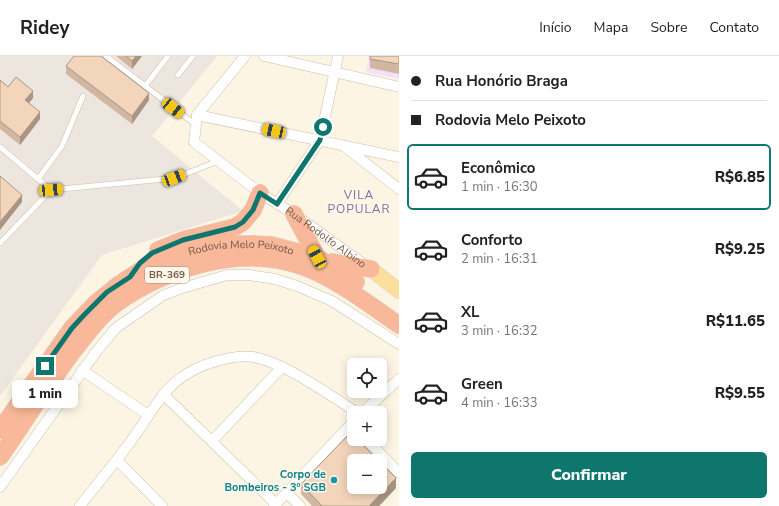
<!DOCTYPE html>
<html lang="pt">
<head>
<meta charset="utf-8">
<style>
  body { margin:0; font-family:"Nunito Sans",sans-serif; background:#f2f2f2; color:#222; height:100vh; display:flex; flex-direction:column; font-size:15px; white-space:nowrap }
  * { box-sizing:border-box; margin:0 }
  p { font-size:13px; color:#767676 }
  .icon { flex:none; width:22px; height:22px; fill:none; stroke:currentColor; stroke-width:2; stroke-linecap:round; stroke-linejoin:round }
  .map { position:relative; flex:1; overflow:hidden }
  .side { display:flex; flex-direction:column; background:#fff; width:380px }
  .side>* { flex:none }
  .banner { display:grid; align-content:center; height:88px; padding:0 12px; background:#fff }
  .buttons { position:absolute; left:347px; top:302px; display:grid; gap:8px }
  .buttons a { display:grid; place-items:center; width:40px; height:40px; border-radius:6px; background:#fff; box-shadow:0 2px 10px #0003; font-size:20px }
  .end { position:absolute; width:18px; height:18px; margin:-9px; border:5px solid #0f766e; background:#fff; box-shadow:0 0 0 2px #fff }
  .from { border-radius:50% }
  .bubble { position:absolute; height:28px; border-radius:6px; background:#fff; box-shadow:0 2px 10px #0003; font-size:13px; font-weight:800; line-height:28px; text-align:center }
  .car { position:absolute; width:12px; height:24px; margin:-12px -6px; border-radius:5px; box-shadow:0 0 3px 1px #0007; background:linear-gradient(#f5c518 24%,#345 0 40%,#f5c518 0 76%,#345 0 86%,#f5c518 0) }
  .banner b { display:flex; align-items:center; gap:14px; height:38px; font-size:15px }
  .banner b+b { border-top:1px solid #e0e0e0 }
  .banner i { width:10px; height:10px; background:#222 }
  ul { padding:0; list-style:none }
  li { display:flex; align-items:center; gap:12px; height:66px; margin:0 8px 6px; padding:0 4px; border:2px solid transparent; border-radius:6px }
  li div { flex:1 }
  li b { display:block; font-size:15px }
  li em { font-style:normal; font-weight:800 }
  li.current { border-color:#0f766e }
  li>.icon { width:36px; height:36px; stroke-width:1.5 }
  .primary-button { display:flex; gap:8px; margin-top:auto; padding:8px 12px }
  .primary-button a { flex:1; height:46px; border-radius:6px; background:#0f766e; color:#fff; font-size:16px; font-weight:800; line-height:46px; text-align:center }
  header { display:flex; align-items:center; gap:24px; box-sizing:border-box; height:56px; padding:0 20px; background:#fff; border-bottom:1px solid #e0e0e0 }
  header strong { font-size:19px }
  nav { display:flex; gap:22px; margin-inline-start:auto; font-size:14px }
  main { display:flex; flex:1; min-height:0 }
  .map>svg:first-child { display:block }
  .industrial { fill:#ece6de }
  .education { fill:#f2e1f9 }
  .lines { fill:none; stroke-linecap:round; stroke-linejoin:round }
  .lane-casing { stroke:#cebdaa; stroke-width:6 }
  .street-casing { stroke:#cebdaa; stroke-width:11 }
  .primary-casing { stroke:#dbd5d0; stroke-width:16 }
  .highway-casing { stroke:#dbd5d0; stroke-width:18 }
  .lane { stroke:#fff; stroke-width:5 }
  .street { stroke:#fff; stroke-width:10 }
  .primary { stroke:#fcdf9b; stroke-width:15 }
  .highway { stroke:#f8b899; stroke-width:17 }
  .wall { fill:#d1b7a1 }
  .shaded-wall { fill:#aa9583 }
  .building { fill:#f3d5bb; stroke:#aa9583 }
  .route { stroke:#0f766e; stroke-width:5 }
  .culture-dot { fill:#0f9aa8; stroke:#fff8ea; stroke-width:1.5 }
  .labels { text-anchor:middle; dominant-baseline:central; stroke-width:3; stroke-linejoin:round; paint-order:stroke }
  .shield { fill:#fff8ea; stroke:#9f8b79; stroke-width:1 }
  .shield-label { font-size:10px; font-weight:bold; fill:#765c49 }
  .street-label { font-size:11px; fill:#765c49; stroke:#fff8ea }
  .culture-label { font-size:11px; font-weight:bold; fill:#0d838f; stroke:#fff8ea; text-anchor:end }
  .neighbourhood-label { font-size:12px; letter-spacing:1px; fill:#8b6499; stroke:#fff8ea }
</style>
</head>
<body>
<header>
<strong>Ridey</strong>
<nav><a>Início</a><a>Mapa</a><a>Sobre</a><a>Contato</a></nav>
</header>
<main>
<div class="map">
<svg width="399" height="450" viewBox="0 0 399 450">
  <rect width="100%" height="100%" fill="#fdf5e4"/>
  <polygon class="industrial" points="0,0 217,0 152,80 243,155 102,199 0,340"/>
  <polygon class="education" points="369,0 399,0 399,23 366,16"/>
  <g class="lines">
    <g class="lane-casing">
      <g id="lane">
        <polyline points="106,0 196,69"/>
        <polyline points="178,19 193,0"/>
        <polyline points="145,30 168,0"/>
        <polyline points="0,91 51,134 0,187"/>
        <polyline points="38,123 62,90 83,40"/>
        <polyline points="51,134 175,122 218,105"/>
      </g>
    </g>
    <g class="street-casing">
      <g id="street">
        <path id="s1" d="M245 0 197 59 194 86 260 137 294 158 365 209"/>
        <polyline points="264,0 399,31"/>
        <polyline points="197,59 399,101"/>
        <polyline points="344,90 399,133"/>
        <polyline points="277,148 320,84 338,0"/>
        <polyline points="82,314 148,359"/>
        <polyline points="163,338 276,448"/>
        <polyline points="362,357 399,323"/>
        <polyline points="366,383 399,417"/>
        <polyline points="212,385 282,311"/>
        <polyline points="117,404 162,450"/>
        <polyline points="0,431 96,296 116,272 162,240 179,233 227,219 249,219 275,223 297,230 332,245 399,288"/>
        <polyline points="287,437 300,450"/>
        <path d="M80 450C97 428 115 407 131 385 158 348 168 318 217 305 228 302 242 299 253 301 286 307 329 339 358 357"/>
        <polyline points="274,450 354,365"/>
      </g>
    </g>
    <g class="primary-casing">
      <polyline id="primary" points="371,213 399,235"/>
    </g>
    <g class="highway-casing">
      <g id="highway">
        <polyline points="294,158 317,201"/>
        <polyline points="158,194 183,184 235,171 243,166 253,154 260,137"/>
        <polyline points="332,206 371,213"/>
        <path id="s2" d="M0 374 72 272 97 246 118 229 149 209 167 201 214 189 251 188 271 189 317 201 356 226"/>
        <path d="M0 401C27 362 52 321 82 284 92 271 103 257 117 247 143 228 172 216 202 208 234 200 269 199 301 210 334 221 370 249 399 269"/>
      </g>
    </g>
    <use href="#lane" class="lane"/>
    <use href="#street" class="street"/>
    <use href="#primary" class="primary"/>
    <use href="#highway" class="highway"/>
  </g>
  <g class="wall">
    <polygon points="116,0 142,0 132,13"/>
    <polygon points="399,0 399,18 370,12 370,3"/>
    <polygon points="66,10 149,44 132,68 66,18"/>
    <polygon points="0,24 8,31 33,42 29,47 40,63 20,89 0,73"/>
    <polygon points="301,428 396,432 379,450 312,450 301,438"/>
  </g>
  <g class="shaded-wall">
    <polygon points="136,0 142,0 132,13 132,5"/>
    <polygon points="33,35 33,42 25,52 25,44"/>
    <polygon points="149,37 149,44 132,68 132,60"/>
    <polygon points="40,56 40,63 20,89 20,81"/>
    <polygon points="22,139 22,146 0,174 0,166"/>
    <polygon points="396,422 396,432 379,450 369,450"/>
  </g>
  <g class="building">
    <polygon points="74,0 101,0 149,37 132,60 66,10"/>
    <polygon points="126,0 136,0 132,5"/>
    <polygon points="370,0 399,0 399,8 370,3"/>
    <polygon points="16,21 33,35 25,44 40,56 20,81 0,65 0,24 8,31"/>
    <polygon points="0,120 22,139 0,166"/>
    <polygon points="351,376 354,380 354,383 357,383 379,405 354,405 354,431 380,431 380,406 396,422 369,450 322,450 301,428"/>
  </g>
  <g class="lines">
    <polyline class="route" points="45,310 72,272 85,258 107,236 130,221 140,207 152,197 183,184 235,171 243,166 253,154 260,137 277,148 320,84 323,71"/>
  </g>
  <circle class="culture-dot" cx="334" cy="424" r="4"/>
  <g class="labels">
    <rect class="shield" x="145" y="211" width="44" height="16" rx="3"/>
    <g class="shield-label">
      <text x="167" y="219">BR-369</text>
    </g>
    <g class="street-label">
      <text stroke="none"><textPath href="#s1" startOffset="266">Rua Rodolfo Albino</textPath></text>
      <text stroke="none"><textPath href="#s2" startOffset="320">Rodovia Melo Peixoto</textPath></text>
    </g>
    <g class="culture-label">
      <text x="326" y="418">Corpo de<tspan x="326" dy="13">Bombeiros - 3º SGB</tspan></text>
    </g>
    <g class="neighbourhood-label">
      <text x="359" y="139">VILA<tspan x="359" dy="14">POPULAR</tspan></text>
    </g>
  </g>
</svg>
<div class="buttons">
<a><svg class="icon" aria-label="locate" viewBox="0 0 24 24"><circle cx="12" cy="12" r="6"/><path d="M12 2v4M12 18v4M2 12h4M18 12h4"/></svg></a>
<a>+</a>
<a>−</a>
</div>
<i class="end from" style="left:323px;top:71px"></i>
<i class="end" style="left:45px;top:310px"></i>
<div class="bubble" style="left:12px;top:324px;width:66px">1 min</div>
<i class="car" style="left:173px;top:52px;rotate:128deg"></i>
<i class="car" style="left:274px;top:75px;rotate:282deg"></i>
<i class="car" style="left:174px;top:122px;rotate:69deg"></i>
<i class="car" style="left:51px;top:134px;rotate:85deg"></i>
<i class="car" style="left:317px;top:201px;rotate:332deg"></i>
</div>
<section class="side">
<div class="banner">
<b><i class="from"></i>Rua Honório Braga</b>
<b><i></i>Rodovia Melo Peixoto</b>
</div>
<ul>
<li class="current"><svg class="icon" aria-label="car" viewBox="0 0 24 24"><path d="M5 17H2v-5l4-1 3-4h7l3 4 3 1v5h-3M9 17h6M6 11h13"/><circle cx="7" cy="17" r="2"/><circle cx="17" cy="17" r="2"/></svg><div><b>Econômico</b><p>1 min · 16:30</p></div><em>R$6.85</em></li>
<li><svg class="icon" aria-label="car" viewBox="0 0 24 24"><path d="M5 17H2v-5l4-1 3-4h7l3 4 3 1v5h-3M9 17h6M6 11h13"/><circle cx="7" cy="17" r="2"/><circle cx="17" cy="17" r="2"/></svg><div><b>Conforto</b><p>2 min · 16:31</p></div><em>R$9.25</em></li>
<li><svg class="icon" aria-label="car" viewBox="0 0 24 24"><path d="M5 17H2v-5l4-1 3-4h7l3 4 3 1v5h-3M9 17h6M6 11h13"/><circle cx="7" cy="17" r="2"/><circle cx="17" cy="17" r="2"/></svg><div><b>XL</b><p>3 min · 16:32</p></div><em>R$11.65</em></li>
<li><svg class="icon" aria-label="car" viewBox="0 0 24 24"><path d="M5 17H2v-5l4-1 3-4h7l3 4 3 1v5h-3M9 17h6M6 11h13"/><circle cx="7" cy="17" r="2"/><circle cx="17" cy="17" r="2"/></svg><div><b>Green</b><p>4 min · 16:33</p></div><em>R$9.55</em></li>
</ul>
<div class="primary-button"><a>Confirmar</a></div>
</section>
</main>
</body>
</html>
